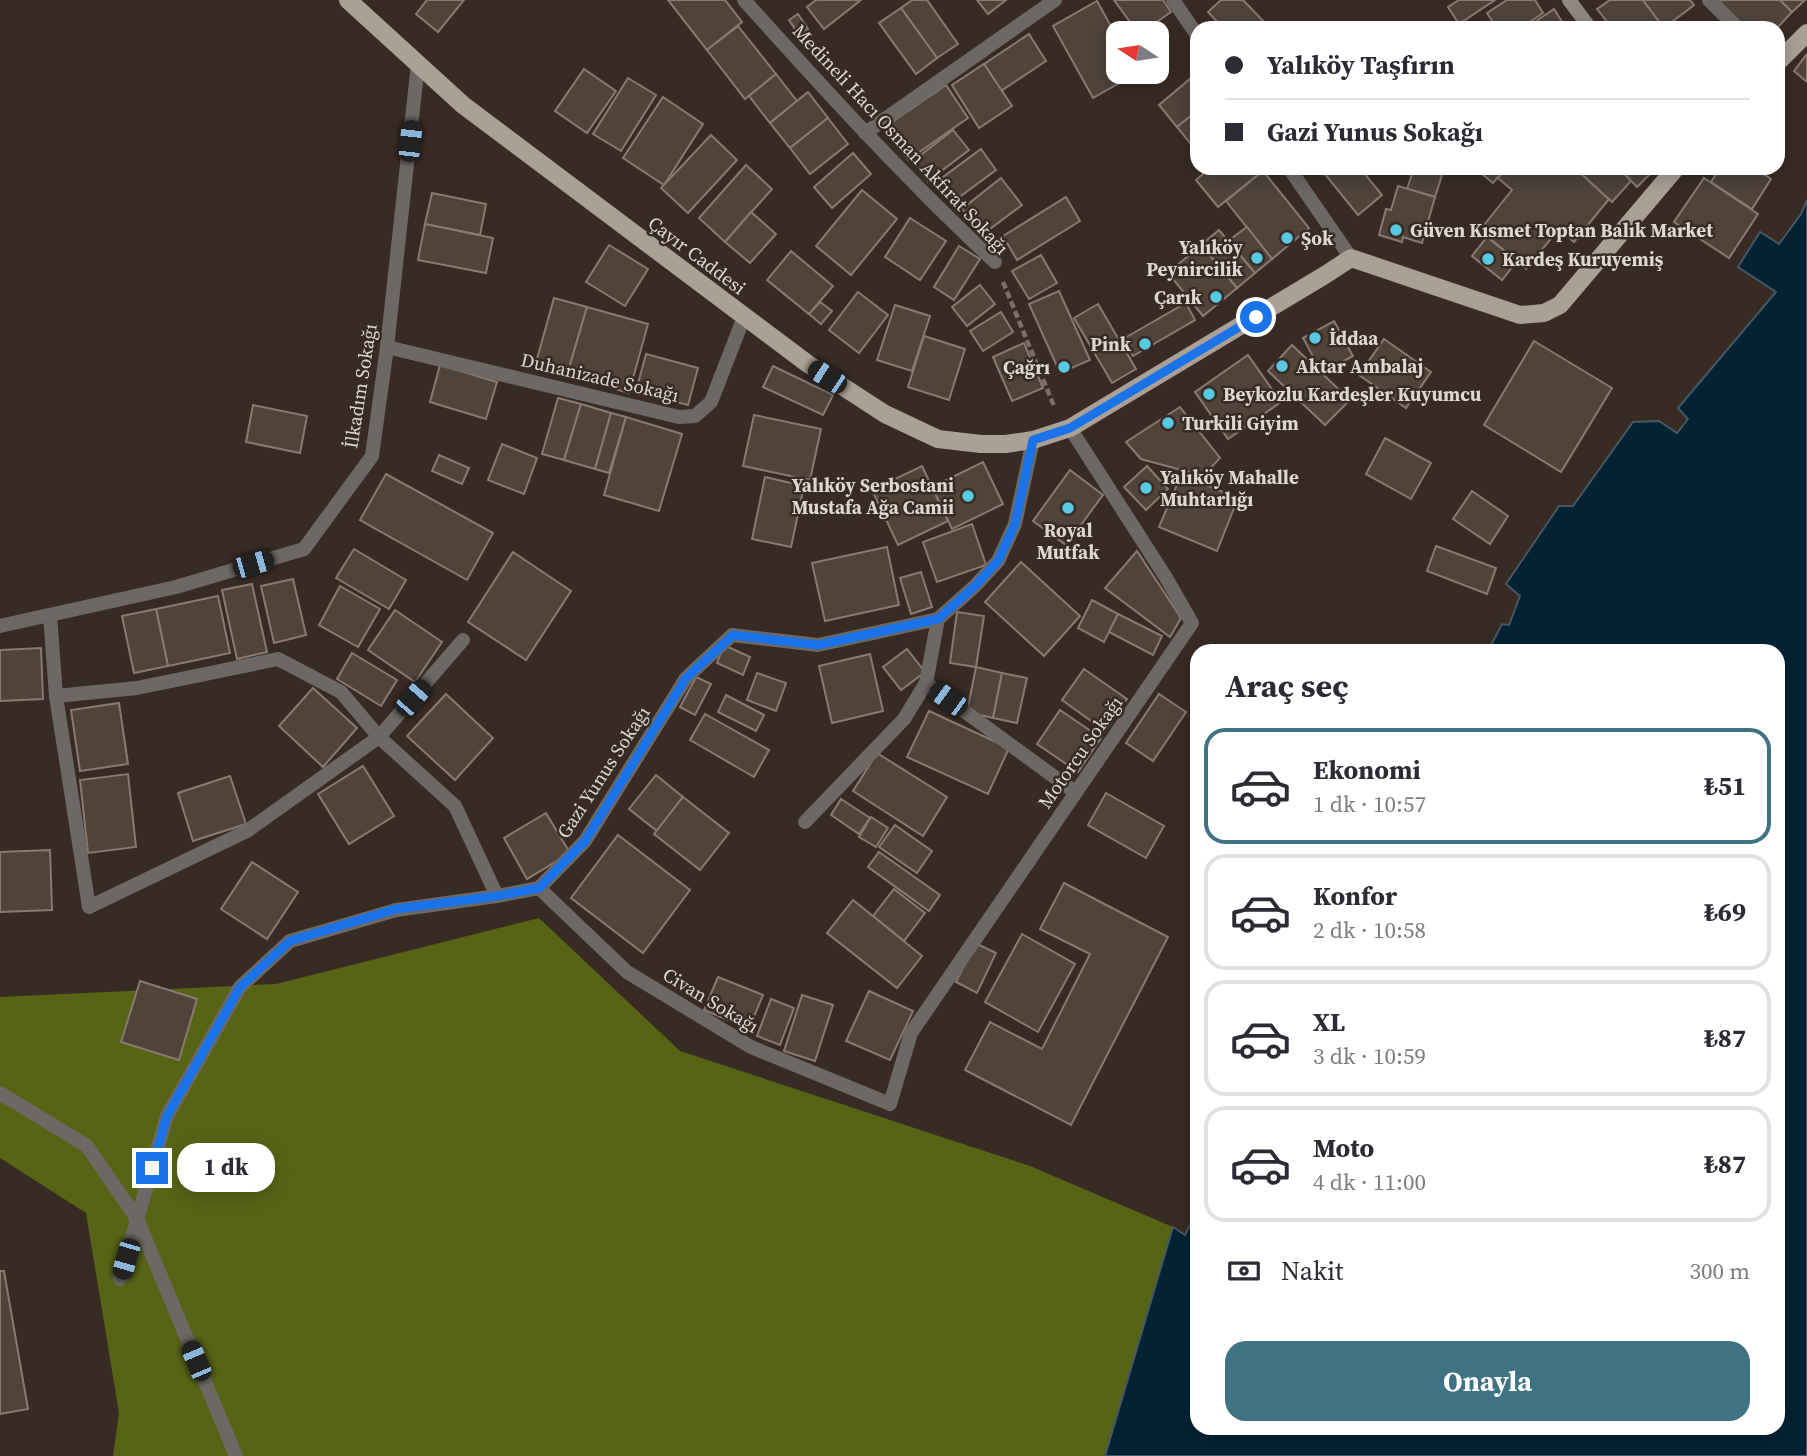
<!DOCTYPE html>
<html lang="tr">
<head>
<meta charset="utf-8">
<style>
  body { margin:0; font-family:"Source Serif 4",serif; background:#f7f7f7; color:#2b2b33; height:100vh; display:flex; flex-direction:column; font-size:26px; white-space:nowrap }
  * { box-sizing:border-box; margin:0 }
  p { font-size:23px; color:#7c7c81 }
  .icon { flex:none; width:38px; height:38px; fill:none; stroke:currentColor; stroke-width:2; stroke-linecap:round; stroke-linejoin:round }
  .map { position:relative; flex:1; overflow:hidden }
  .drawer { position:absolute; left:1190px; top:644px; width:595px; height:791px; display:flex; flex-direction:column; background:#fff; border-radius:21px; box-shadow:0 4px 18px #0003 }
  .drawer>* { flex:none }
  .top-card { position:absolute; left:1190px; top:21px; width:595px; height:154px; border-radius:21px; box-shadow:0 4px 18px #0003; display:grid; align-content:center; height:154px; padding:0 35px; background:#fff }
  .needle { width:46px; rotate:282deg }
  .fabs { position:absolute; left:1106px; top:21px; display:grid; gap:14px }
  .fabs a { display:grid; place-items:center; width:63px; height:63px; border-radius:14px; background:#fff; box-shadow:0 4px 18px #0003; font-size:35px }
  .end { position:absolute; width:32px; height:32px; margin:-16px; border:9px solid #1a73e8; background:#fff; box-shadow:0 0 0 4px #fff }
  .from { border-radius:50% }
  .bubble { position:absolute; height:49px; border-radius:21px; background:#fff; box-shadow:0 4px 18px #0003; font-size:23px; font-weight:700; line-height:49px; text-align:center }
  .car { position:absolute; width:21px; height:42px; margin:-21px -10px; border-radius:9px; box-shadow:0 0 5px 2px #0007; background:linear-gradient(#222 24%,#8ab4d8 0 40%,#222 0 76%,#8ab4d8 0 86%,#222 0) }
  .top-card b { display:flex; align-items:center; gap:24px; height:66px; font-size:26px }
  .top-card b+b { border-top:2px solid #e1e1e2 }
  .top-card i { width:18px; height:18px; background:#2b2b33 }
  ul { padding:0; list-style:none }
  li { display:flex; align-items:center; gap:21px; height:116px; margin:0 14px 10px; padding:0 21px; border:4px solid #e1e1e2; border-radius:21px }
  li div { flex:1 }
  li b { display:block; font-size:26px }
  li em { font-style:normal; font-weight:700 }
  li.current { border-color:#3f7282 }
  li>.icon { width:63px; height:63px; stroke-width:1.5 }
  h2 { padding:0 35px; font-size:32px; line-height:84px }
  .pay { display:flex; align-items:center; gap:18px; height:77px; padding:0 35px; font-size:26px }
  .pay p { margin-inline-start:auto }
  .button { display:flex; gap:14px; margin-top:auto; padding:14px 35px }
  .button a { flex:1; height:80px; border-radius:21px; background:#3f7282; color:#fff; font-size:28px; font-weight:700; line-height:80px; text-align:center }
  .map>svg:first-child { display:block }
  .forest { fill:#576416 }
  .water { fill:#032234; stroke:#455863; stroke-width:2 }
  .building { fill:#4f433a; stroke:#887a71; stroke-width:2 }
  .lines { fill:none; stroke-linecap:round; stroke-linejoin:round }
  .path { stroke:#7b7069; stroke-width:4.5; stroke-dasharray:7 3.5; stroke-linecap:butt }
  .lane { stroke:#6d6863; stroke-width:14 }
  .street { stroke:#6d6863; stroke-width:14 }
  .secondary { stroke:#908880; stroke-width:14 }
  .primary { stroke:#aba096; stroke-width:18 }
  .route { stroke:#1a73e8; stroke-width:9 }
  .poi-dot { fill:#58c9e3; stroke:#382b24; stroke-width:2.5 }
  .labels { text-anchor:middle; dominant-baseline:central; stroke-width:5; stroke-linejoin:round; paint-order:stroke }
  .street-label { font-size:19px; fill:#dfd7d2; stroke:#382b24 }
  .poi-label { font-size:19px; font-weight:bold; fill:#dfd7d2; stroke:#382b24; text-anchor:start }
</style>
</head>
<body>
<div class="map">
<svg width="1807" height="1456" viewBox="0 0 1807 1456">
  <rect width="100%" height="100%" fill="#382b24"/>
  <polygon class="forest" points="539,918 680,1051 1030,1166 1173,1227 1105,1456 113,1456 119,1413 86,1213 0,1158 0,997 276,984"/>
  <polygon class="water" points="1807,200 1807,1456 1105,1456 1173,1227 1185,1235 1197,1210 1197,1428 1778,1428 1778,651 1488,651 1502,624 1509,625 1520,596 1506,584 1559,506 1573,506 1633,422 1659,421 1677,433 1688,419 1678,408 1776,292 1738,267 1760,232 1779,244 1801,214"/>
  <g class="building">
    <polygon points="427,0 464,0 438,32 416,14"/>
    <polygon points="668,0 725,0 742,22 707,50"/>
    <polygon points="816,0 861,0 824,29 807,7"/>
    <polygon points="912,0 927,0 958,44 937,58 901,8"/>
    <polygon points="977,0 1006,0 988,14"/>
    <polygon points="1114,0 1163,0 1171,12 1141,33 1138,33"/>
    <polygon points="1221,0 1243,0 1270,28 1223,28 1208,12"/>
    <polygon points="1459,0 1495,0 1459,24 1448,7"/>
    <polygon points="1507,0 1535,0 1543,13 1521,28 1497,28 1487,13"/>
    <polygon points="1610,0 1643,0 1664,28 1612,28 1597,9"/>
    <polygon points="1643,0 1690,0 1694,5 1664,28"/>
    <polygon points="1718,0 1780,0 1792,12 1777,28 1746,28"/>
    <polygon points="1780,0 1805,0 1792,12"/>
    <polygon points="1097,1 1118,39 1118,72 1137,73 1093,98 1053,26"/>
    <polygon points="901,8 937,58 916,74 879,23"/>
    <polygon points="1554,9 1566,28 1526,28"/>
    <polygon points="798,14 808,29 799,35 789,20"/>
    <polygon points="738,26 776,74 745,99 707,50"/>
    <polygon points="1029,34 1046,61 1001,91 984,64"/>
    <polygon points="1807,54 1807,82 1794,71"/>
    <polygon points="984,64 1012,106 979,128 952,85"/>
    <polygon points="584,69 616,91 587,133 555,111"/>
    <polygon points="1197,73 1197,111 1177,127 1159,105"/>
    <polygon points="776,74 797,101 770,123 749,96"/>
    <polygon points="628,78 656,95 621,151 593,134"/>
    <polygon points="946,85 968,118 908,160 885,127"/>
    <polygon points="808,92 828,118 790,148 770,123"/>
    <polygon points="663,97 703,124 664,185 623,158"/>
    <polygon points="1197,111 1197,145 1194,148 1177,127"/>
    <polygon points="828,118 848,144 810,174 790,148"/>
    <polygon points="953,130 969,150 928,181 913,161"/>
    <polygon points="711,135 737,160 688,213 661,188"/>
    <polygon points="981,149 996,170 954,201 939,180"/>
    <polygon points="853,153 871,174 832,208 814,187"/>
    <polygon points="746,165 772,189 725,242 699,218"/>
    <polygon points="1210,168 1265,168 1265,169 1218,207 1196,180"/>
    <polygon points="1320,168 1360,168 1382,195 1358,215"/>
    <polygon points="1414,168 1442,175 1435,197 1407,189"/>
    <polygon points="1475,168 1506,168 1493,183"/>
    <polygon points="1506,168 1575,168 1609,199 1574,242 1559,229 1526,269 1480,230 1512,190 1498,178"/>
    <polygon points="1575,168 1619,168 1631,181 1612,202"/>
    <polygon points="1619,168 1656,168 1637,187"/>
    <polygon points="1720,168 1754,168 1771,179 1752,209 1711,182"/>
    <polygon points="1263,171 1309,228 1272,259 1226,201"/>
    <polygon points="1001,178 1022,205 982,235 962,209"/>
    <polygon points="1704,178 1758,214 1729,258 1674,222"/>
    <polygon points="1398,186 1435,197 1422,243 1403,237 1402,242 1379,235 1386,209 1391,210"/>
    <polygon points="862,190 897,219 851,275 816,246"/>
    <polygon points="432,193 486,204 480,235 425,224"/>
    <polygon points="1066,197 1080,221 1017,260 1003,236"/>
    <polygon points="751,212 776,234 750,263 725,242"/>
    <polygon points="910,218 946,241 920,280 885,257"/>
    <polygon points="425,224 493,238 486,273 418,260"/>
    <polygon points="1247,227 1272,259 1255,273 1228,241"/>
    <polygon points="1219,230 1255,273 1237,288 1201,245"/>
    <polygon points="1487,237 1517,261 1502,280 1472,256"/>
    <polygon points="609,245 648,269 625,306 586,282"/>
    <polygon points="1201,245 1237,288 1203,316 1168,273"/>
    <polygon points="959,246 980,259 954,300 934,287"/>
    <polygon points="791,251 833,286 809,314 767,280"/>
    <polygon points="1041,255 1057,283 1029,299 1012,271"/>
    <polygon points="980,285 995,304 967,326 952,307"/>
    <polygon points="1059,291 1090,360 1060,373 1029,304"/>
    <polygon points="858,292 888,315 859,353 829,330"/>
    <polygon points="554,298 587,307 567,375 535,366"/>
    <polygon points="820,302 832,311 821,324 809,314"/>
    <polygon points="1186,303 1195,320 1133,356 1123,339"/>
    <polygon points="1098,304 1136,369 1112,383 1074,318"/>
    <polygon points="895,305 930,316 912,371 877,360"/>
    <polygon points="587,307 648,324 629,393 567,375"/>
    <polygon points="1001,312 1013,332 983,351 970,331"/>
    <polygon points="1334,321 1353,356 1322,373 1303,338"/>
    <polygon points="924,336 965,349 949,400 908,387"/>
    <polygon points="1384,339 1431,372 1406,408 1359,375"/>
    <polygon points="1534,341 1612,388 1561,472 1484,425"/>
    <polygon points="1024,343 1043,388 1012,401 993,357"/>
    <polygon points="1292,345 1350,400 1325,425 1268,371"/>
    <polygon points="646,354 698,368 688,405 636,391"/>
    <polygon points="1248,355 1281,402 1228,439 1195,392"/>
    <polygon points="440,365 497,382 486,419 430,402"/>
    <polygon points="773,366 833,395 823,415 763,387"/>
    <polygon points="558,398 581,404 564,460 542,454"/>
    <polygon points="581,404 611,413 595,469 564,460"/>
    <polygon points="253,405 307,416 300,453 246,442"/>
    <polygon points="1180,407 1220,458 1203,476 1141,459 1126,442"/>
    <polygon points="611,413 626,417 609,473 595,469"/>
    <polygon points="754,415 821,429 810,480 743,466"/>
    <polygon points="626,417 682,434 659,511 604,495"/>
    <polygon points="1385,438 1431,463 1411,499 1366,474"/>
    <polygon points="502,444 537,458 524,494 488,480"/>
    <polygon points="439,455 469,468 462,484 432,471"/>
    <polygon points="983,462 1003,504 952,529 932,487"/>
    <polygon points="922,466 948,521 898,545 872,490"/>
    <polygon points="1147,466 1168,489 1146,510 1124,487"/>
    <polygon points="1070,470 1103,495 1066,545 1033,521"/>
    <polygon points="386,474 493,533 467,580 360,520"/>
    <polygon points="1181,475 1238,498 1217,551 1159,527"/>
    <polygon points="765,477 804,486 791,547 752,539"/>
    <polygon points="1472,491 1508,516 1490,544 1453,519"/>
    <polygon points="972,524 986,565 937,582 923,542"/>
    <polygon points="1436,546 1496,568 1487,594 1427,571"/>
    <polygon points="887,547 899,605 825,621 812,563"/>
    <polygon points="354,549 406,580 389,609 336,578"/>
    <polygon points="1137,551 1181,618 1170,637 1105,588"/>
    <polygon points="513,552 571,591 526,660 468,622"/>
    <polygon points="1021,562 1080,616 1044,656 985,602"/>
    <polygon points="921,572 932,607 911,614 900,578"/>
    <polygon points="293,579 306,635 274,643 261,586"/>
    <polygon points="252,584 267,652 237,659 222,590"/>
    <polygon points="340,586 380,609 358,647 319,625"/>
    <polygon points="218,596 230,653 168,666 156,609"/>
    <polygon points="1092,600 1118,614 1104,642 1078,628"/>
    <polygon points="156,609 168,666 134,673 122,616"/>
    <polygon points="395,610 442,642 415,682 368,650"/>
    <polygon points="957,612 984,616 976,667 950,663"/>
    <polygon points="1118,614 1162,636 1153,655 1109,632"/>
    <polygon points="724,645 750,657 743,675 717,663"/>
    <polygon points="41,648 43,699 0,701 0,650"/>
    <polygon points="907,649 925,672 901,690 883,667"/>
    <polygon points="352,653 397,680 381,706 337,679"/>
    <polygon points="870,654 883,711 832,723 819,666"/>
    <polygon points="976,667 1002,673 993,718 967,712"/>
    <polygon points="1084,669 1127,699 1105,731 1062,700"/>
    <polygon points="757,673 786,683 776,711 747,700"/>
    <polygon points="1002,673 1027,678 1017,723 993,718"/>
    <polygon points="696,677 711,684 695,715 680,707"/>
    <polygon points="313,688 357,728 323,767 279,726"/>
    <polygon points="446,694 493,738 455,780 407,736"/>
    <polygon points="1159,694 1186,712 1153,761 1126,743"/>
    <polygon points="726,695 764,715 756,731 718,712"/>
    <polygon points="119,703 128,764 80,771 71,710"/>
    <polygon points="1060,710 1101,738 1078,772 1037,744"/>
    <polygon points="929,711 1009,748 988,794 907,757"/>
    <polygon points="705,714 769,750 754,777 690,740"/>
    <polygon points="877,753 947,797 923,836 853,791"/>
    <polygon points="363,766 394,816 349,844 318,794"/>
    <polygon points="128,774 136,847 88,853 80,780"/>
    <polygon points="656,775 683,797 657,831 629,809"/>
    <polygon points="230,776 246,824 193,841 178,793"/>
    <polygon points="1106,793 1164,826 1146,858 1088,825"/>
    <polygon points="683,797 729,833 700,870 654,834"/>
    <polygon points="841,799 870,818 859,834 831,815"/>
    <polygon points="546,813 570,853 527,879 504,838"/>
    <polygon points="871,817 888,828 876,847 859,837"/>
    <polygon points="895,825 932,851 917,873 879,847"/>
    <polygon points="618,835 690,890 643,953 571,898"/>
    <polygon points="50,850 52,910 0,912 0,852"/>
    <polygon points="879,852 940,895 929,911 868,867"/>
    <polygon points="252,862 298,892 267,939 221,909"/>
    <polygon points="1064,883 1168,937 1071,1125 965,1070 990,1022 1042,1049 1090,954 1040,929"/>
    <polygon points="894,889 925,913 904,941 873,916"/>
    <polygon points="853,900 922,956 897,988 827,933"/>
    <polygon points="1022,934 1075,964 1038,1032 985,1002"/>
    <polygon points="975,943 996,953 977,993 956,982"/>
    <polygon points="718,977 763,995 749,1029 704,1010"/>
    <polygon points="140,981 197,999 179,1060 121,1042"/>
    <polygon points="869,991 913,1011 890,1060 846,1041"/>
    <polygon points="802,995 833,1005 815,1061 784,1051"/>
    <polygon points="771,999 794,1008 780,1045 757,1036"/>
    <polygon points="0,1271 4,1271 28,1409 0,1414"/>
  </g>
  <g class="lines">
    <polyline class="path" points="1003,282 1054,406"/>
    <polyline class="lane" points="137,1219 236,1456"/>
    <g class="street">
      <path d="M744 0C825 90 906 179 995 262"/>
      <polyline points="1173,0 1197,35"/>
      <polyline points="1709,0 1737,28"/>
      <polyline points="865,133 1055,0"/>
      <polyline points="1289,168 1351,258"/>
      <polyline points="387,347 679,417 695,416 711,402 744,317"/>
      <polyline points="50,615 56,696 89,907 247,831 379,737 463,640"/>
      <polyline points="938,619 926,683 1075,792"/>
      <polyline points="0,626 176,587 304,549 372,456 387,347 418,64"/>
      <polyline points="56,696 137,688 278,659 341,692 379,737 455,806 497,896"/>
      <polyline points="805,822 904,719 926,683"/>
      <polyline points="539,888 627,972 751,1047 890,1104 911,1033 1192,623 1165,576 1070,428"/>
      <polyline points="0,1093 87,1146 137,1219"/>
      <polyline points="120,1279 167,1116 240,987 290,941 396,910 497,896 539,888 585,841 686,678 732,635 818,645 938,619 975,586 998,561 1015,524 1033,440"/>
    </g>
    <polyline class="secondary" points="1569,0 1590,28"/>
    <g class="primary">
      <polyline points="348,0 463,105 808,364 885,414 938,439 981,444 1006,444 1033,440 1070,428 1325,275 1351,258 1520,315 1544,313 1560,305 1676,168"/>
      <polyline points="1778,62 1807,33"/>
    </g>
  </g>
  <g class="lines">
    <polyline class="route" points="152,1168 167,1116 240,987 290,941 396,909 497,896 539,888 585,841 686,678 733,635 818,645 938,619 975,586 998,561 1015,524 1033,440 1070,428 1256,317"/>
  </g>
  <g class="poi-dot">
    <circle cx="1396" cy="230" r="7"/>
    <circle cx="1287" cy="238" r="7"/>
    <circle cx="1257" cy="258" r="7"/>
    <circle cx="1488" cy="259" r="7"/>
    <circle cx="1216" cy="297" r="7"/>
    <circle cx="1315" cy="338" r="7"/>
    <circle cx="1145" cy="344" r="7"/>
    <circle cx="1282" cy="366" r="7"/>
    <circle cx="1064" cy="367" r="7"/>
    <circle cx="1209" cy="394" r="7"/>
    <circle cx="1168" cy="423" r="7"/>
    <circle cx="1146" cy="488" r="7"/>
    <circle cx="968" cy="496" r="7"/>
    <circle cx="1068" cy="508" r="7"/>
  </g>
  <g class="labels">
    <g class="street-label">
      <text transform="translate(901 139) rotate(47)">Medineli Hacı Osman Akfırat Sokağı</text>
      <text transform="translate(697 255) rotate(37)">Çayır Caddesi</text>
      <text transform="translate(600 377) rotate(13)">Duhanizade Sokağı</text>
      <text transform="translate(360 386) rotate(-81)">İlkadım Sokağı</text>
      <text transform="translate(1080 752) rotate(-55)">Motorcu Sokağı</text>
      <text transform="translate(603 772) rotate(-57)">Gazi Yunus Sokağı</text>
      <text transform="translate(711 1000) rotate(31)">Civan Sokağı</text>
    </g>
    <g class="poi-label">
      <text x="1410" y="230">Güven Kısmet Toptan Balık Market</text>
      <text x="1301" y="238">Şok</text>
      <text x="1243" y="247" text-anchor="end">Yalıköy<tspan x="1243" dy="22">Peynircilik</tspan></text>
      <text x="1502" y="259">Kardeş Kuruyemiş</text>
      <text x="1202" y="297" text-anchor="end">Çarık</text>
      <text x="1329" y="338">İddaa</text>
      <text x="1131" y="344" text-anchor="end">Pink</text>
      <text x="1296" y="366">Aktar Ambalaj</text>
      <text x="1050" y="367" text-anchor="end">Çağrı</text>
      <text x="1223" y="394">Beykozlu Kardeşler Kuyumcu</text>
      <text x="1182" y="423">Turkili Giyim</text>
      <text x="1160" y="477">Yalıköy Mahalle<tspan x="1160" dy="22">Muhtarlığı</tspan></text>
      <text x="954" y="485" text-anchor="end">Yalıköy Serbostani<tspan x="954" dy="22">Mustafa Ağa Camii</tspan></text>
      <text x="1068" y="530" text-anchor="middle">Royal<tspan x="1068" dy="22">Mutfak</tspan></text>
    </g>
  </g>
</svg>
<div class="fabs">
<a><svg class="needle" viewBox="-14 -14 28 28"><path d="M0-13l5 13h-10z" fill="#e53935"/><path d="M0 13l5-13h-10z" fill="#7c7c81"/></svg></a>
</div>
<i class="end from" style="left:1256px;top:317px"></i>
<i class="end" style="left:152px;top:1168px"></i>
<div class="bubble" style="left:177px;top:1143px;width:98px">1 dk</div>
<i class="car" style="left:410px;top:141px;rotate:6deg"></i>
<i class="car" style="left:827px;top:377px;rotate:303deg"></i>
<i class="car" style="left:253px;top:564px;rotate:74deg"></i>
<i class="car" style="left:413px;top:698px;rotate:41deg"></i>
<i class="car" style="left:948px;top:699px;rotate:306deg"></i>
<i class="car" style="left:126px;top:1259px;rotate:196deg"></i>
<i class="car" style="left:196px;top:1361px;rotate:337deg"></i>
<div class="top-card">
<b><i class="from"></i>Yalıköy Taşfırın</b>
<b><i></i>Gazi Yunus Sokağı</b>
</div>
<section class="drawer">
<h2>Araç seç</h2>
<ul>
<li class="current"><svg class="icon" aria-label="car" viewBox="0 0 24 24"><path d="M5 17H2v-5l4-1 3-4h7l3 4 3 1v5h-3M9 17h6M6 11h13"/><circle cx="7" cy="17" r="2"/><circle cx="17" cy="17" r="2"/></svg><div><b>Ekonomi</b><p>1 dk · 10:57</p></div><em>₺51</em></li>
<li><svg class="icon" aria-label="car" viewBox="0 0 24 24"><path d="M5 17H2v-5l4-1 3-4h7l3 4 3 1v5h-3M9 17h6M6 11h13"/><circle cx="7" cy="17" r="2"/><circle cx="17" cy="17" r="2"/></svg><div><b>Konfor</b><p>2 dk · 10:58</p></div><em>₺69</em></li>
<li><svg class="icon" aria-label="car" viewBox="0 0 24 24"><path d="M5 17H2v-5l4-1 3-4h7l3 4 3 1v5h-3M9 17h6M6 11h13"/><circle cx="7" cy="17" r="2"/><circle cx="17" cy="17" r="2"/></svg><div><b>XL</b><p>3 dk · 10:59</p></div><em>₺87</em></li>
<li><svg class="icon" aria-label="car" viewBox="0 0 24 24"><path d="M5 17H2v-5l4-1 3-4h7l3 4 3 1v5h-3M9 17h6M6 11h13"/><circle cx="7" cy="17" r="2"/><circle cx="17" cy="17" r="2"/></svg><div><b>Moto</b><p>4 dk · 11:00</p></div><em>₺87</em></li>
</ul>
<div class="pay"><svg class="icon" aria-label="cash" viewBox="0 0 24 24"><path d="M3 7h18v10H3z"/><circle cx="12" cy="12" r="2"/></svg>Nakit<p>300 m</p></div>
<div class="button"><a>Onayla</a></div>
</section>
</div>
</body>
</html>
